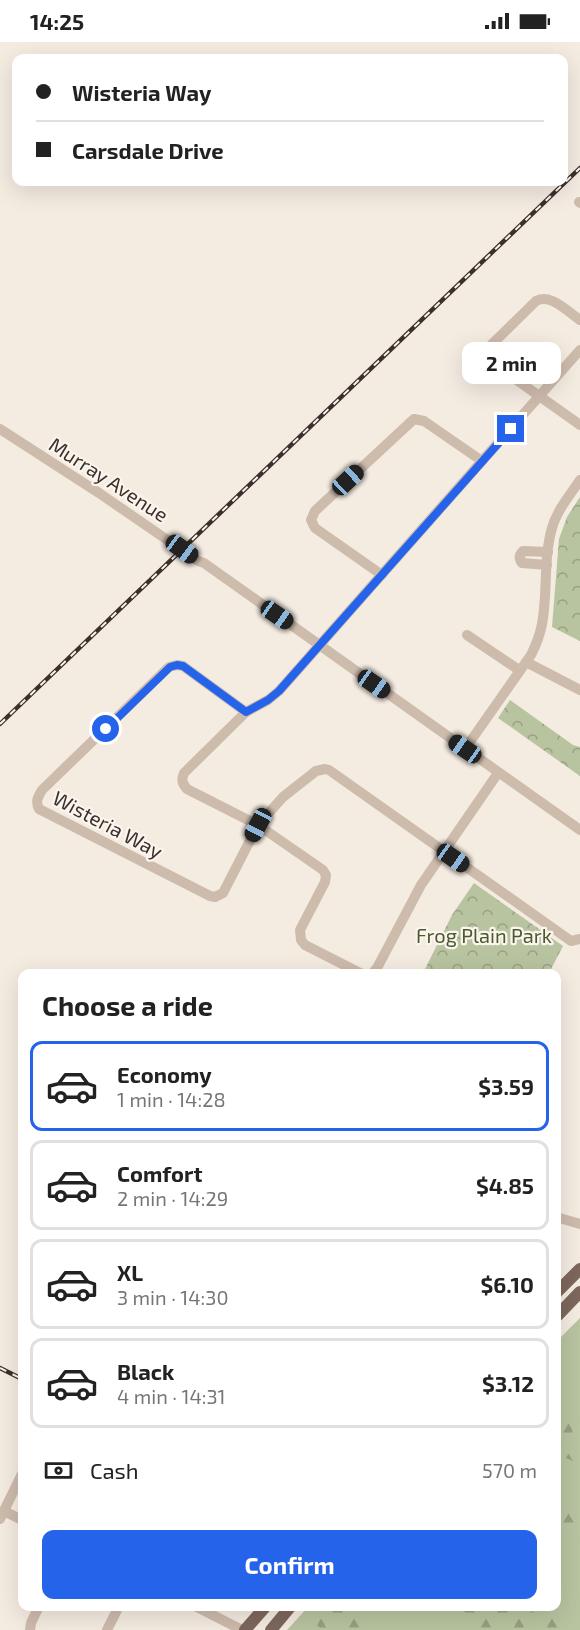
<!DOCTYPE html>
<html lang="en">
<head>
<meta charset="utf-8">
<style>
  body { margin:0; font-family:"Exo 2",sans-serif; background:#f6f6f6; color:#222; height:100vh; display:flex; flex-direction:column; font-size:22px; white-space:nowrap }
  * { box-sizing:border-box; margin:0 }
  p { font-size:20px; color:#767676 }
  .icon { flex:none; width:33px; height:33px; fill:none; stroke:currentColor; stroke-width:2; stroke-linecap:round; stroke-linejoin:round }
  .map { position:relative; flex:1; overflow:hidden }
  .sheet { position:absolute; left:18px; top:927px; width:543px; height:642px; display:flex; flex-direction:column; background:#fff; border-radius:12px; box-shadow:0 6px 24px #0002 }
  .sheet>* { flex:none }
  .hud { position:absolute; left:12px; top:12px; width:556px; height:132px; border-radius:12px; box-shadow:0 6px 24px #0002; display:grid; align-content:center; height:132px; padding:0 24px; background:#fff }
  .end { position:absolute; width:27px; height:27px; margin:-14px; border:8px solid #2563eb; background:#fff; box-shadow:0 0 0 3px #fff }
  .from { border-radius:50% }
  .bubble { position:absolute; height:42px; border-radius:12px; background:#fff; box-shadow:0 6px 24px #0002; font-size:20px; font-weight:700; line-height:42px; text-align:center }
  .car { position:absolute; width:18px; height:36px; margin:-18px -9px; border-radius:8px; box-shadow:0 0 4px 2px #0007; background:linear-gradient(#222 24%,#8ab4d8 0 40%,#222 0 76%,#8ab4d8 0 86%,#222 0) }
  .hud b { display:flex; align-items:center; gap:21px; height:57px; font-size:22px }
  .hud b+b { border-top:2px solid #e0e0e0 }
  .hud i { width:15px; height:15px; background:#222 }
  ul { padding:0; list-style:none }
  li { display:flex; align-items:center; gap:18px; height:90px; margin:0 12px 9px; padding:0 12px; border:3px solid #e0e0e0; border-radius:12px }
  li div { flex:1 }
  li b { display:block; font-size:22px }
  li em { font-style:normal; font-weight:700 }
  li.selected { border-color:#2563eb }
  li>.icon { width:54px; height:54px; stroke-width:1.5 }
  h2 { padding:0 24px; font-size:27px; line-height:72px }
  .pay { display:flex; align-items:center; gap:15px; height:66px; padding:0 24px; font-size:22px }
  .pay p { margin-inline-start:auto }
  .action { display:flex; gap:12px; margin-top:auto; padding:12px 24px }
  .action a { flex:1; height:69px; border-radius:12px; background:#2563eb; color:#fff; font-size:24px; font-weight:700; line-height:69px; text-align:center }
  .status { display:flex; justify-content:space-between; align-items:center; height:42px; padding:0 30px; background:#fff; direction:ltr }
  .status svg { height:16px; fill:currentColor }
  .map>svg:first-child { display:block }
  .grass { fill:#b8c4a0 }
  .forest { fill:url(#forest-firs) }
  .park { fill:url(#park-crowns) }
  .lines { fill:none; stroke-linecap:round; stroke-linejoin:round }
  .minor { stroke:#cdbbac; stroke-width:10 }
  .major { stroke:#7d675c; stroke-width:12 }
  .rail-casing { stroke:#3b302b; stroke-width:4.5 }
  .rail { stroke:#fbf5ee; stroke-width:2; stroke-dasharray:7; stroke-linecap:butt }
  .route { stroke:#2563eb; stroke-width:8 }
  .labels { text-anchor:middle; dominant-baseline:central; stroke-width:4.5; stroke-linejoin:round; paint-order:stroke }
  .street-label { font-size:20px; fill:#3b302b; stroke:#fbf5ee }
  .park-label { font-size:20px; fill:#4a5a2e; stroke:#fbf5ee }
</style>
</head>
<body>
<div class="status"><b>14:25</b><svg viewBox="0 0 49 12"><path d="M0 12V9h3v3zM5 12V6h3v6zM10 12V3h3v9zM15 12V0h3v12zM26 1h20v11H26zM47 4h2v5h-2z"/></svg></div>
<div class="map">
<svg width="580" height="1588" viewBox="0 0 580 1588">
  <defs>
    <pattern id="forest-firs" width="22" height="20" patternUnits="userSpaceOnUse" patternTransform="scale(1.5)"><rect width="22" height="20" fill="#b8c4a0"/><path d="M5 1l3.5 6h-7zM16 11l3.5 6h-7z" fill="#97a083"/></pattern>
    <pattern id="park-crowns" width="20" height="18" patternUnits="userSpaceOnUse" patternTransform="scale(1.5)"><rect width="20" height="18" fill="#b8c4a0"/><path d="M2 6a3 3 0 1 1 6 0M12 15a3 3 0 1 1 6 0" fill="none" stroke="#97a083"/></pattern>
  </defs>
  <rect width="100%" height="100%" fill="#f4ebe1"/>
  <polygon class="grass" points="580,1276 580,1588 287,1588 308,1565 556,1564 557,1299"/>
  <g class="forest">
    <path d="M580 1360V1377L574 1381C572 1390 570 1400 576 1407L580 1408V1422L557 1412C556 1388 556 1373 580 1360Z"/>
    <polygon points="556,1459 580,1468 580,1502 557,1489"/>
    <path d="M318 1564C342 1564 358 1560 368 1588H322L310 1576Z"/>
    <polygon points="433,1565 522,1565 544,1575 561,1571 568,1573 571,1580 573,1588 482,1588"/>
  </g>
  <g class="park">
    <polygon points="580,455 580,599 552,585 559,497 567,475"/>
    <polygon points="510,658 573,703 580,705 580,734 498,676"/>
    <polygon points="474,841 563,904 549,931 423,931 452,873"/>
  </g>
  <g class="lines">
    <g class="minor">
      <polyline points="579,160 580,161"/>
      <path d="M580 278C568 270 551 251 536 259L489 305C486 310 486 314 490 319L580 383"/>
      <polyline points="0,387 99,451 198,519 204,521 580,788"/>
      <path d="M547 523 522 521C519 517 519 513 523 509L548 510"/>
      <polyline points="382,533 315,486 311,478 315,469 414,377 424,379 482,419"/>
      <polyline points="467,593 519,628"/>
      <polyline points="526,620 580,648"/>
      <path d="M246 670 183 624 177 623 169 625 42 748C38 755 35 759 39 767L210 854 215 855 223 851 258 783 283 755 316 729 325 727 329 728 571 899 580 897"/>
      <path d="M465 707 531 613C536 603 540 593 542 582 548 551 543 517 552 486 557 468 570 453 580 438"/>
      <path d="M362 932 305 903 301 898 300 888 325 840 326 833 323 828 258 783 187 747C182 741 181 738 184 731L246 670 268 658 279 649 580 308"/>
      <polyline points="372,932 377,926 421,843 498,731"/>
      <polyline points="556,1175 580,1182"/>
      <polyline points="4,1469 22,1478"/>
      <polyline points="0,1477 22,1432"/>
      <polyline points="195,1564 242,1588"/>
      <polyline points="30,1588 31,1581 39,1564"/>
      <polyline points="107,1588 119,1564"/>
    </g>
    <g class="major">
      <polyline points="556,1251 580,1227"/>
      <polyline points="556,1275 580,1250"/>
      <polyline points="245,1588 266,1564"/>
      <polyline points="271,1588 291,1564"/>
    </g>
    <g class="rail-casing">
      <g id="rail">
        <polyline points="0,682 580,126"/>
        <polyline points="0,1326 22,1337"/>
      </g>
    </g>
    <use href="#rail" class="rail"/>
  </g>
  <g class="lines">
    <polyline class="route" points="106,687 170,625 177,623 183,624 246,670 268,658 279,649 511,387"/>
  </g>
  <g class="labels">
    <g class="street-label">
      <text transform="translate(109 437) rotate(33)">Murray Avenue</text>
      <text transform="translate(108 782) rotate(28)">Wisteria Way</text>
    </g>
    <g class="park-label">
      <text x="484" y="893">Frog Plain Park</text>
    </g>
  </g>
</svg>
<i class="end from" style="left:106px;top:687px"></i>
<i class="end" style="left:511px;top:387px"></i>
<div class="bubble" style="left:462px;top:300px;width:99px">2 min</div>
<i class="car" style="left:348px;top:438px;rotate:47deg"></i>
<i class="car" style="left:182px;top:507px;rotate:126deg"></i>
<i class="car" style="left:277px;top:573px;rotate:125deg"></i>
<i class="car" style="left:374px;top:642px;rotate:125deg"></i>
<i class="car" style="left:465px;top:707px;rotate:305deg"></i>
<i class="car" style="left:258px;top:783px;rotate:208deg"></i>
<i class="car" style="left:453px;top:816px;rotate:125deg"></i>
<div class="hud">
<b><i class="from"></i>Wisteria Way</b>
<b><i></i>Carsdale Drive</b>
</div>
<section class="sheet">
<h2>Choose a ride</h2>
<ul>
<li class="selected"><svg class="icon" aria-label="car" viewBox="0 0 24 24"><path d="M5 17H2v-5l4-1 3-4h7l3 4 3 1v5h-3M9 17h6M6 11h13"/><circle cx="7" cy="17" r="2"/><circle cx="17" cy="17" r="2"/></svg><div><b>Economy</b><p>1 min · 14:28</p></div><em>$3.59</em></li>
<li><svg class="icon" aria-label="car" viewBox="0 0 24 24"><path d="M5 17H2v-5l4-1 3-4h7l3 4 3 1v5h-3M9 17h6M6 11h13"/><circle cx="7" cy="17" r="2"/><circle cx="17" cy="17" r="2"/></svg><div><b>Comfort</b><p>2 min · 14:29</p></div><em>$4.85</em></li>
<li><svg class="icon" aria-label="car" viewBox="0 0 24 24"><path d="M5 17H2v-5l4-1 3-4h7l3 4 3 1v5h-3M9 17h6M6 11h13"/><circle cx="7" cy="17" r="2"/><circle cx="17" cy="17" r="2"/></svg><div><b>XL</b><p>3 min · 14:30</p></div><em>$6.10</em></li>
<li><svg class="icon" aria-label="car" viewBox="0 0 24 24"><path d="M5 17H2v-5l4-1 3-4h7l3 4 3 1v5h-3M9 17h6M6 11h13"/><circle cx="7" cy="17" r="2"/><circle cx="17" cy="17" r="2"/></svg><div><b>Black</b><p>4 min · 14:31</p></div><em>$3.12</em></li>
</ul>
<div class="pay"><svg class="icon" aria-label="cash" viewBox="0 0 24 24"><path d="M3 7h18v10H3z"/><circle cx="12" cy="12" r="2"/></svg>Cash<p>570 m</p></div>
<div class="action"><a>Confirm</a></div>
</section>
</div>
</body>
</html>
